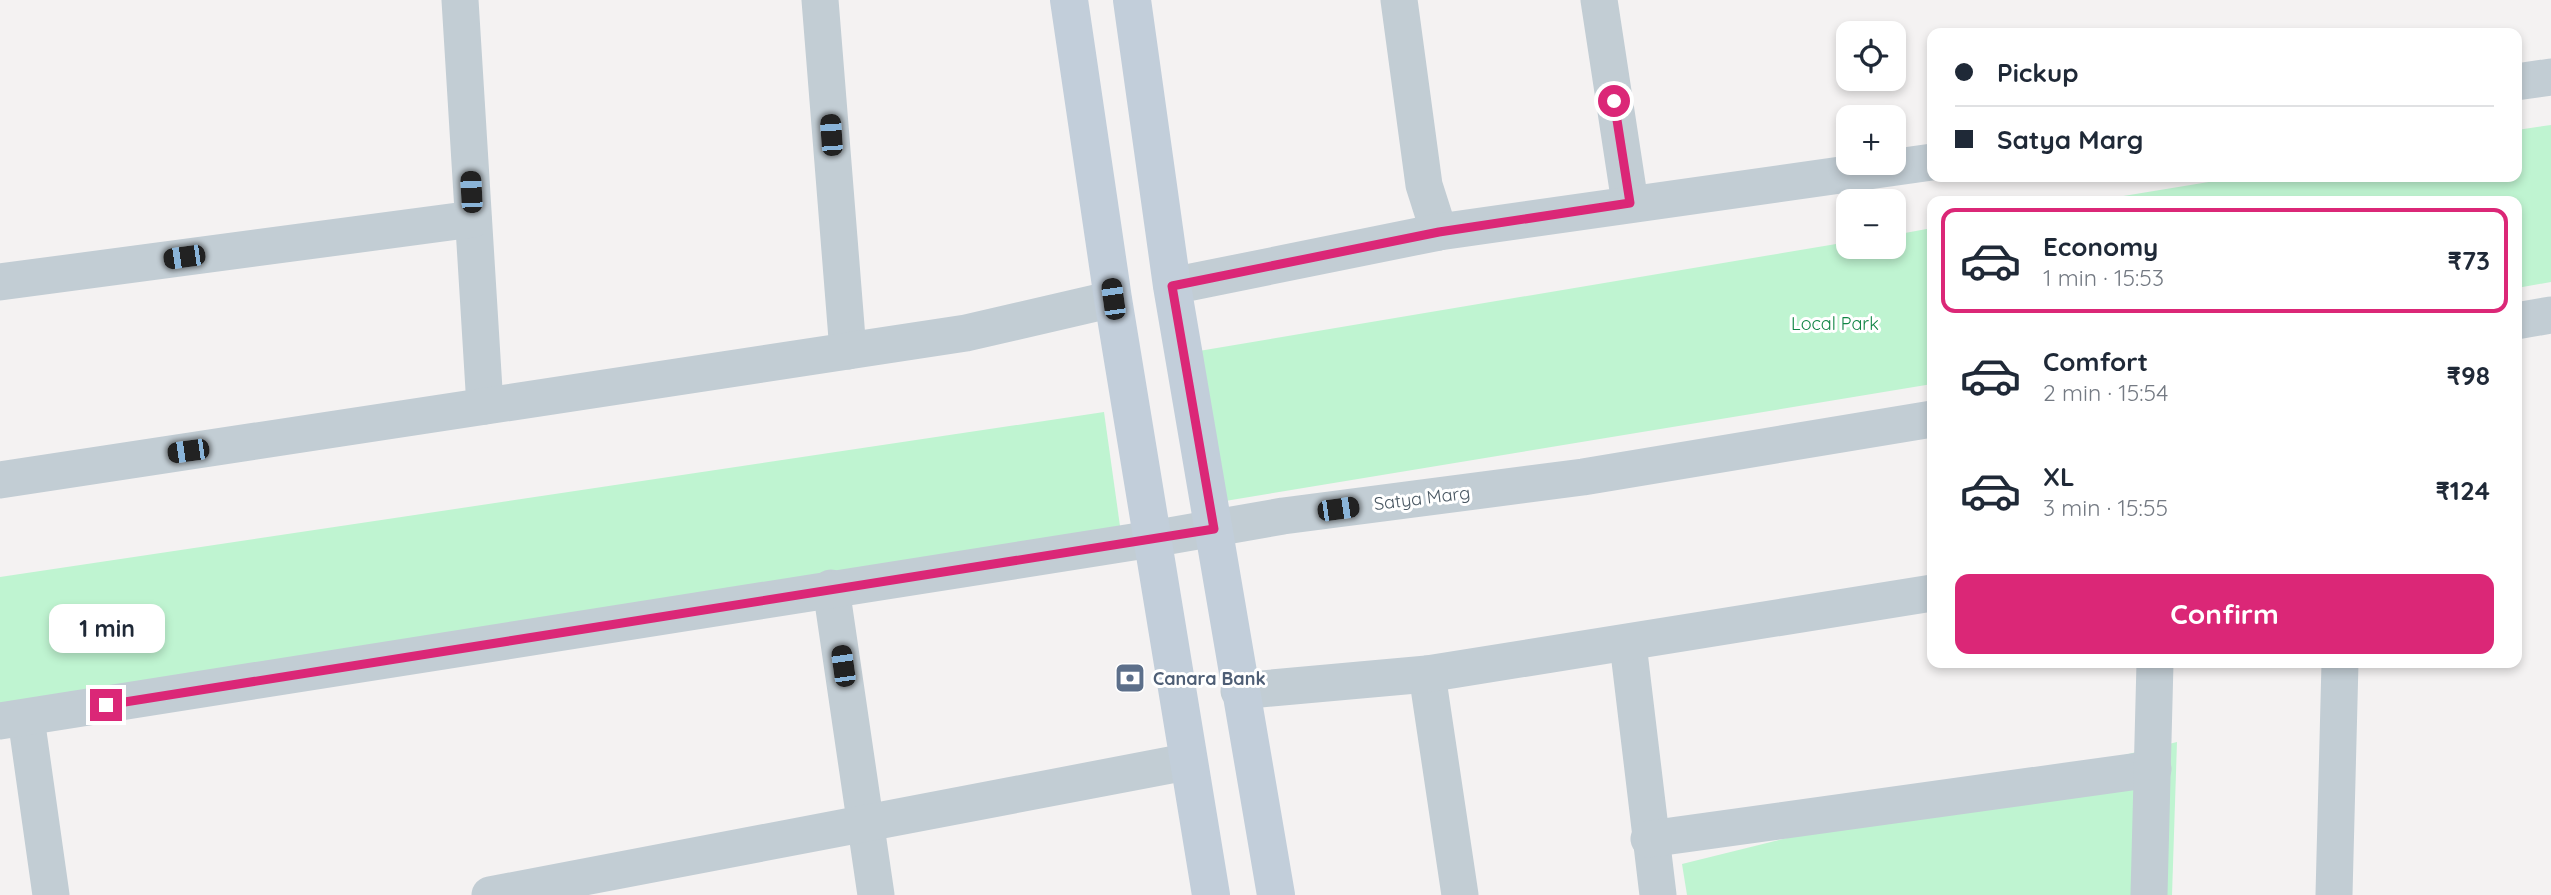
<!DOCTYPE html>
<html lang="en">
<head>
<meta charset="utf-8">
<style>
  body { margin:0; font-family:Quicksand,sans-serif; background:#f6f6f7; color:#1f2937; height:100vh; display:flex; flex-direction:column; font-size:26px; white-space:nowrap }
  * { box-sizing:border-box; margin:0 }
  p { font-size:23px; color:#747a83 }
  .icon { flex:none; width:38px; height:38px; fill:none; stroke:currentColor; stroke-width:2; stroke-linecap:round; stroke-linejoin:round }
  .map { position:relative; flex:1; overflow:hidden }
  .panel { position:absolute; left:1927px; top:196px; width:595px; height:472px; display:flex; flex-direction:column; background:#fff; border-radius:14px; box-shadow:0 4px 10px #0003 }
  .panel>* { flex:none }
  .top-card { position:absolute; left:1927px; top:28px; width:595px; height:154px; border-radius:14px; box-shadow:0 4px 10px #0003; display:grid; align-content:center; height:154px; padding:0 28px; background:#fff }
  .buttons { position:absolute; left:1836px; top:21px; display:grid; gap:14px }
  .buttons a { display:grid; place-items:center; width:70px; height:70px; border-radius:14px; background:#fff; box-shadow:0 4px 10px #0003; font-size:35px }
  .end { position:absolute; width:32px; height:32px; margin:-16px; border:9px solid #db2777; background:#fff; box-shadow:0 0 0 4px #fff }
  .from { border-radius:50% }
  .bubble { position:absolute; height:49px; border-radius:14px; background:#fff; box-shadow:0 4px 10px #0003; font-size:23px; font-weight:700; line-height:49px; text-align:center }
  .car { position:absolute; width:21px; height:42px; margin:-21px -10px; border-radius:9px; box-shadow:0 0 5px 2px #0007; background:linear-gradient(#222 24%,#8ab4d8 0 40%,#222 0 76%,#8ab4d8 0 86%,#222 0) }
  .top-card b { display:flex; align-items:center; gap:24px; height:66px; font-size:26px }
  .top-card b+b { border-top:2px solid #e0e1e3 }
  .top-card i { width:18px; height:18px; background:#1f2937 }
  ul { padding:12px 0 0; list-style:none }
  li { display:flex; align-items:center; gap:21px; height:105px; margin:0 14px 10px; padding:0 14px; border:4px solid transparent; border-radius:14px }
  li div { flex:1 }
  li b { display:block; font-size:26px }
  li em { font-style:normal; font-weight:700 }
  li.selected { border-color:#db2777 }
  li>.icon { width:63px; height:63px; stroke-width:1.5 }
  .primary-button { display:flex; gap:14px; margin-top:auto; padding:14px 28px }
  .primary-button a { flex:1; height:80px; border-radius:14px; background:#db2777; color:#fff; font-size:28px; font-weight:700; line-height:80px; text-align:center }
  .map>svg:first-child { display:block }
  .green { fill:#bff4d1 }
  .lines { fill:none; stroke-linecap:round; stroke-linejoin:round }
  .street { stroke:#c2cdd4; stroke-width:37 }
  .secondary { stroke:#c2ceda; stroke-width:38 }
  .route { stroke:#db2777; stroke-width:9 }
  .labels { text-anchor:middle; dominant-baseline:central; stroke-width:6; stroke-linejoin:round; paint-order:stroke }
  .park-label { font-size:18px; fill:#108545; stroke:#fff }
  .street-label { font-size:18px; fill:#485661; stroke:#fff }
  .service-label { font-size:18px; font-weight:bold; fill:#4e5e75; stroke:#fff; text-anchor:start }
</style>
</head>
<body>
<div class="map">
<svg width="2551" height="895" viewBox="0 0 2551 895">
  <rect width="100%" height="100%" fill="#f4f2f2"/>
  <g class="green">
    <polygon points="2551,125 2551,282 2517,288 2516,201 2093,201 2239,177 2516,177 2517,130"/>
    <polygon points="1932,228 1932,384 1201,505 1181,354 1848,242 1848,247 1894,247 1894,235"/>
    <polygon points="1104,412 1120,526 0,709 0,577"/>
    <polygon points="2177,742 2172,895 1687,895 1682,864"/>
  </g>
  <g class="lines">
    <g class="street">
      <polyline points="460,0 485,406"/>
      <polyline points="820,0 848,351"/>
      <polyline points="1399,0 1424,185 1439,232"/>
      <polyline points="1599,0 1630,203"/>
      <polyline points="2516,82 2551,77"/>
      <polyline points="0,282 473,219"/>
      <polyline points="1172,286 1439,232 1932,162"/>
      <polyline points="2516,321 2551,315"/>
      <polyline points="0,480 966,333 1113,299"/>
      <polyline points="831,588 876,895"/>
      <polyline points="1628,644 1658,895"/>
      <polyline points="1427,674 1460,895"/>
      <polyline points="1239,691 1427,674 1932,593"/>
      <polyline points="26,718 51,895"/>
      <polyline points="0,721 1152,539 1283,516 1583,477 1932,419"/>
      <polyline points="1649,839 2153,769"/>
      <polyline points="490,895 1186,762"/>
      <polyline points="2149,895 2155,663"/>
      <polyline points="2334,895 2340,663"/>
    </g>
    <g class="secondary">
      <polyline points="1069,0 1113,299 1211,895"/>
      <polyline points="1132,0 1172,286 1276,895"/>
    </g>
  </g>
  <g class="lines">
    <polyline class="route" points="106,705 1214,529 1172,286 1439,232 1630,203 1614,101"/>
  </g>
  <defs>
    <g id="bank-square" transform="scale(1.575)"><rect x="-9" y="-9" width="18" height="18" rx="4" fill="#5c6f8a" stroke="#fff"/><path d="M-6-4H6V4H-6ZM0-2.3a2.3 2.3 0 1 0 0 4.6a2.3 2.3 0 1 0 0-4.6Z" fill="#fff"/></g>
  </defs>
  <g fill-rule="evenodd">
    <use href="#bank-square" x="1130" y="678"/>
  </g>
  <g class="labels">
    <g class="park-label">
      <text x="1835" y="323">Local Park</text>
    </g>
    <g class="street-label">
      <text transform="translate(1422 498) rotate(-7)">Satya Marg</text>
    </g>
    <g class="service-label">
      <text x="1153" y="678">Canara Bank</text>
    </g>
  </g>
</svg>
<div class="buttons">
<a><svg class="icon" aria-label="locate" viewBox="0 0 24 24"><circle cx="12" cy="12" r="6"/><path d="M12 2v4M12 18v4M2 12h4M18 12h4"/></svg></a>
<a>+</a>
<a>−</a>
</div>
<i class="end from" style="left:1614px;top:101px"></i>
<i class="end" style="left:106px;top:705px"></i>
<div class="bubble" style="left:49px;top:604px;width:116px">1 min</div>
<i class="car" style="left:831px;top:135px;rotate:356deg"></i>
<i class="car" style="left:471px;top:192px;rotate:357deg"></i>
<i class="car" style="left:184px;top:257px;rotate:262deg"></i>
<i class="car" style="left:1113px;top:299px;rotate:352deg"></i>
<i class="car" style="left:188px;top:451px;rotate:262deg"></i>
<i class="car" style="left:1338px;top:509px;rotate:82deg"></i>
<i class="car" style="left:843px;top:666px;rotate:352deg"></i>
<div class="top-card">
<b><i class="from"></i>Pickup</b>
<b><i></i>Satya Marg</b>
</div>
<section class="panel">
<ul>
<li class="selected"><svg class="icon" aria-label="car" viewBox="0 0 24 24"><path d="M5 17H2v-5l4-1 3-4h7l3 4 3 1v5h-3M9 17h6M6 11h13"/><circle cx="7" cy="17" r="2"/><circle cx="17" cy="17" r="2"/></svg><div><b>Economy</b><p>1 min · 15:53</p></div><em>₹73</em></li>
<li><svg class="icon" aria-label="car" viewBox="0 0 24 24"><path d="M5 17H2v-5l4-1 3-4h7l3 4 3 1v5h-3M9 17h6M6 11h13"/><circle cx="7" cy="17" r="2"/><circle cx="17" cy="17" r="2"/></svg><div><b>Comfort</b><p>2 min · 15:54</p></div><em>₹98</em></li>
<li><svg class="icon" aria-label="car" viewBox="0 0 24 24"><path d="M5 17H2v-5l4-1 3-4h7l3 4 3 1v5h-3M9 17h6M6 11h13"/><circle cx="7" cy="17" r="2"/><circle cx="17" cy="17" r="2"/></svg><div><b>XL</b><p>3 min · 15:55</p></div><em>₹124</em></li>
</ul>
<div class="primary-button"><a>Confirm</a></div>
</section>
</div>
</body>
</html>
